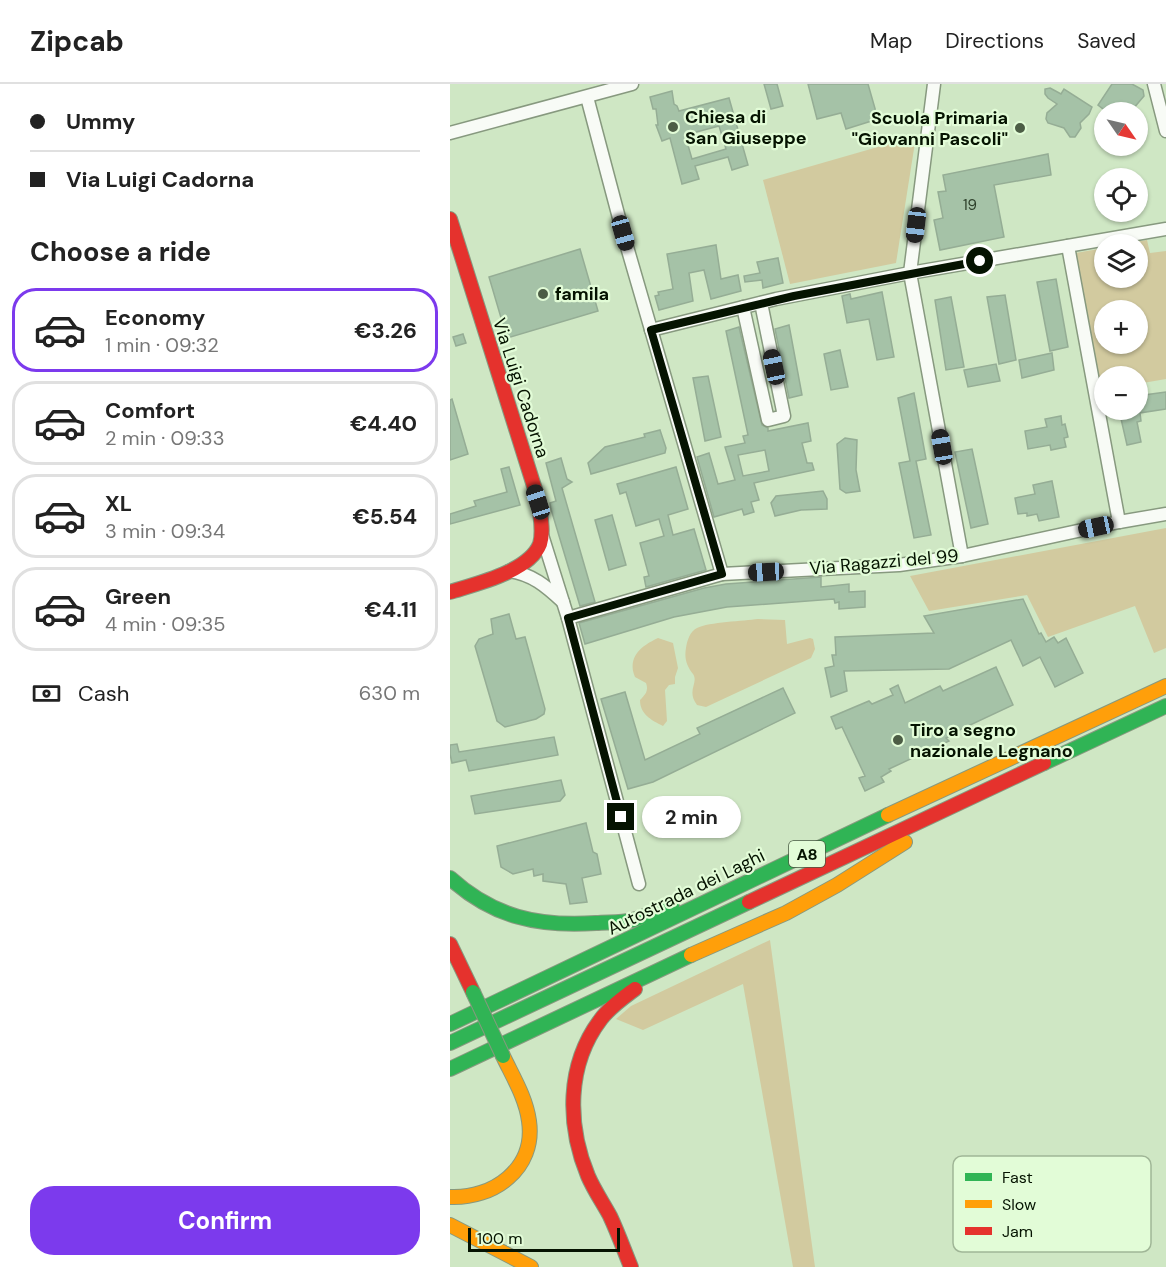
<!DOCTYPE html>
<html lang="en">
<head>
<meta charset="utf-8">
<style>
  body { margin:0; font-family:"DM Sans",sans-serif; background:#f2f2f2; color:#222; height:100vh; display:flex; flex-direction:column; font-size:22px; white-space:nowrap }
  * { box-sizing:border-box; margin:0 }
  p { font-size:20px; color:#767676 }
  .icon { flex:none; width:33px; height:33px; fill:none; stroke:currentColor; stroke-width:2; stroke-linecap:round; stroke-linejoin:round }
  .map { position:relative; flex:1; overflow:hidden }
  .side { display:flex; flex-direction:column; background:#fff; width:450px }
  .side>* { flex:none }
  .top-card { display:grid; align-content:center; height:132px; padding:0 30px; background:#fff }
  .needle { width:39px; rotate:124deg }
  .buttons { position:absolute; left:644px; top:18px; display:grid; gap:12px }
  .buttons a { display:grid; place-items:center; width:54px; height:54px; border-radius:50%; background:#fff; box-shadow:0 2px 4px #0004; font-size:30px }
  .scale { position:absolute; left:18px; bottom:15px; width:152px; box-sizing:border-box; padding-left:6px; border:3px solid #051301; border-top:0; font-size:16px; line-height:21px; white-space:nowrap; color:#051301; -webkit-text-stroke:4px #e2fcd7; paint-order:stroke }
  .end { position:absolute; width:27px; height:27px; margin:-14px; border:8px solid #051301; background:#fff; box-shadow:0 0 0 3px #fff }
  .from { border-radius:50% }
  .bubble { position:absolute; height:42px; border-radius:21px; background:#fff; box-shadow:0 2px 4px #0004; font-size:20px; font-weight:700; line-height:42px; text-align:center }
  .car { position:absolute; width:18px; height:36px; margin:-18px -9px; border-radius:8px; box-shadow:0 0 4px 2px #0007; background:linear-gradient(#222 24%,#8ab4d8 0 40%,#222 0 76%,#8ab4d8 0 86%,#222 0) }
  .top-card b { display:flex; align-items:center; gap:21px; height:57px; font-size:22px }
  .top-card b+b { border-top:2px solid #e0e0e0 }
  .top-card i { width:15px; height:15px; background:#222 }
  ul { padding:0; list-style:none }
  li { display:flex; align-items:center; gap:18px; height:84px; margin:0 12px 9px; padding:0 18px; border:3px solid #e0e0e0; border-radius:24px }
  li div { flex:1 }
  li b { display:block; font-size:22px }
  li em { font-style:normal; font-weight:700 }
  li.active { border-color:#7c3aed }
  li>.icon { width:54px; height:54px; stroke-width:1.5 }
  h2 { padding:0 30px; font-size:27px; line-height:72px }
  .pay { display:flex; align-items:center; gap:15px; height:66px; padding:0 30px; font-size:22px }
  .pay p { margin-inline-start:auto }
  .button { display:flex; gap:12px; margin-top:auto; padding:12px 30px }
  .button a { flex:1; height:69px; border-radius:24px; background:#7c3aed; color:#fff; font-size:24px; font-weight:700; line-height:69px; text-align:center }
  header { display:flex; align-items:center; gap:36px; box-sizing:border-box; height:84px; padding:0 30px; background:#fff; border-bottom:2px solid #e0e0e0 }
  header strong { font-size:28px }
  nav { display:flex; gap:33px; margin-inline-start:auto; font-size:21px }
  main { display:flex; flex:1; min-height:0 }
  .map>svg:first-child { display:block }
  .green { fill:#d2ca9f; fill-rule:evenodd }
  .building { fill:#a5c2a7; stroke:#95ad95; stroke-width:1.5; fill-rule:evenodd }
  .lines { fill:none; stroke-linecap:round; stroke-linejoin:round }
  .street-casing { stroke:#87997f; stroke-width:15 }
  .fast-casing { stroke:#87997f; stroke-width:16 }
  .slow-casing { stroke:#87997f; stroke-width:16 }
  .jam-casing { stroke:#87997f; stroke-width:16 }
  .street { stroke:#f8fbf6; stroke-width:12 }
  .fast { stroke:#30b455; stroke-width:14 }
  .slow { stroke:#ff9f0a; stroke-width:14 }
  .jam { stroke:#e5322d; stroke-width:14 }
  .fast-bridge-casing { stroke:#87997f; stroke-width:16; stroke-linecap:butt }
  .fast-bridge { stroke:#30b455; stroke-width:14 }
  .route { stroke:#051301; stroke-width:8 }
  .poi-dot { fill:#4c5d45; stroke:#e2fcd7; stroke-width:2 }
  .labels { text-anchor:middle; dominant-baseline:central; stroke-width:4.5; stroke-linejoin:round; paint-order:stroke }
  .number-label { font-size:15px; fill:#2d3f2a }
  .shield { fill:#e2fcd7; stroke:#475941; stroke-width:1.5 }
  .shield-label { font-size:16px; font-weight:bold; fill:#051301 }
  .poi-label { font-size:18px; font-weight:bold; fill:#051301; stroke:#e2fcd7; text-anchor:start }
  .street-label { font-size:18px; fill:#051301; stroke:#e2fcd7 }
  .key { fill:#e2fcd7; stroke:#a0b697; stroke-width:1.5 }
  .key-label { font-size:16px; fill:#051301 }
</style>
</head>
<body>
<header>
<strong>Zipcab</strong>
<nav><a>Map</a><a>Directions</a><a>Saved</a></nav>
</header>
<main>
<section class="side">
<div class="top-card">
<b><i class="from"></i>Ummy</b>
<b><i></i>Via Luigi Cadorna</b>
</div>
<h2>Choose a ride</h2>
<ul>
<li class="active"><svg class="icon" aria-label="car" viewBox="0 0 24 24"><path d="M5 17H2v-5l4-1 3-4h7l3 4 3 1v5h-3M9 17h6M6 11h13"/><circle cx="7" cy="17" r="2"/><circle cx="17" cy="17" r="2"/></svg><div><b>Economy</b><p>1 min · 09:32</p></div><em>€3.26</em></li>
<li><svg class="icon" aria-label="car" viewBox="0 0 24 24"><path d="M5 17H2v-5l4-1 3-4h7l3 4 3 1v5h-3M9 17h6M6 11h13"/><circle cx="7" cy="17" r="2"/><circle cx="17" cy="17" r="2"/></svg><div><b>Comfort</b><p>2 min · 09:33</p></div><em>€4.40</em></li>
<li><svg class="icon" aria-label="car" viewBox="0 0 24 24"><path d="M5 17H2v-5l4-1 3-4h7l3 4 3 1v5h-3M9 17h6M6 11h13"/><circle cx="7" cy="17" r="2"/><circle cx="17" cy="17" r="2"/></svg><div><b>XL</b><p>3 min · 09:34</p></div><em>€5.54</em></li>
<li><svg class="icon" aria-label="car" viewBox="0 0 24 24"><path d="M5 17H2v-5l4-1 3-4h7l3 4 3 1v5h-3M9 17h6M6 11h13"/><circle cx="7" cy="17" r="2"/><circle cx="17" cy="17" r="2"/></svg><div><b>Green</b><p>4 min · 09:35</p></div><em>€4.11</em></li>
</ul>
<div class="pay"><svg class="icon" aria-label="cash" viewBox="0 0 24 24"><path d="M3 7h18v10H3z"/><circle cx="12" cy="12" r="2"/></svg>Cash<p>630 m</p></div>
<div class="button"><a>Confirm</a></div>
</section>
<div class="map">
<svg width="716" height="1183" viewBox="0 0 716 1183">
  <rect width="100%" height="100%" fill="#cfe7c4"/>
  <g class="green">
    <polygon points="466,52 446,179 340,200 313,96"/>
    <path d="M697 156 700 169 716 167V295L687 300V292H654V307H651L626 169 654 164V194H687V160H675ZM654 226H687V260H654Z"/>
    <polygon points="716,444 716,564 704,569 685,522 598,553 577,511 479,527 460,492"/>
    <path d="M308 535 335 536 337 560 360 554 363 555 365 565 361 574 256 623 247 621C236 606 249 599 243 590 237 582 234 575 236 564 237 557 240 547 247 544 259 538 294 537 308 535Z"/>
    <path d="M208 554 223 559 228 584 225 593V600L219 601 215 606 217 637 213 642C201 636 190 630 190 616 195 611 199 607 196 599L185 593C177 573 191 562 208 554Z"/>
    <polygon points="320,856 365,1183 343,1183 293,900 193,946 166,935 181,922"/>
  </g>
  <g class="building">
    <polygon points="314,0 327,0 333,22 321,25"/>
    <polygon points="358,0 418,0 428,35 396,45 391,29 367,35"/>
    <polygon points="662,0 682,0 693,6 694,12 683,25 684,28 667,28 662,25 657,28 648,21"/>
    <polygon points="600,4 611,10 614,5 642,23 639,30 630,39 631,44 625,53 620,53 614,44 598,39 596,35 597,29 607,20 598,14 595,10 595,5"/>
    <path d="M222 7 224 20 227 22 229 27 279 14 298 81 282 86 278 73 245 82 249 95 232 100 220 54 212 57 206 41H208L206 25H203L200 13ZM269 42 276 65 242 75 235 51Z"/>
    <polygon points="598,70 601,91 544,101 554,153 490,166 484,136 493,134 488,108 496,107 493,91"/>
    <polygon points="266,161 271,195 288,191 291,207 261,215 254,186 239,189 243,217 209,226 205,212 209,211 208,208 223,205 217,170"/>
    <polygon points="130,165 148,227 57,254 39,193"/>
    <polygon points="328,174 333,199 313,204 312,196 295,198 294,192 310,189 307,178"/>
    <polygon points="606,195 618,263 600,267 587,198"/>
    <polygon points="432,208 444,273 427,276 419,235 397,239 392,212 400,210 401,215"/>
    <polygon points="555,211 566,276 549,280 537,213"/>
    <polygon points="501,213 514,283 496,286 485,216"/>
    <polygon points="339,241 352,311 339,314 325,245"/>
    <path d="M289 243 312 341 318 344V347L358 339 361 357 352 359 357 379H362L364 386 304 399 309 416 301 418 304 428 294 431 292 425 264 433 247 373 259 369 268 400 285 396 275 363 295 359 293 352 298 351 276 247ZM315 366 319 387 293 392 288 371Z"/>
    <polygon points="13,250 16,259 6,262 3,253"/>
    <polygon points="390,266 398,303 381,306 374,270"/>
    <polygon points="602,269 604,286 572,294 569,276"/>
    <polygon points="546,280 550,297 518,303 514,286"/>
    <polygon points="258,292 271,353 255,357 243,294"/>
    <polygon points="716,308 716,325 690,329 691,337 687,338 691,358 677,361 669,326 687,326 687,312"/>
    <polygon points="464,309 476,375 466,377 481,451 464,454 449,379 460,377 448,314"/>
    <polygon points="2,315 18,370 0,376 0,316"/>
    <polygon points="611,332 612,341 615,340 618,353 614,354 616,363 601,366 600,361 578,365 575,347 597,343 595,335"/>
    <polygon points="210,346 216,364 215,369 141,390 138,379 155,363 195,353 194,350"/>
    <polygon points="395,354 407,356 406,386 410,407 396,409 390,405 387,360"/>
    <polygon points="522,365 538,440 521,444 505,368"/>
    <polygon points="111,374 117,395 122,398 112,404 145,518 130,522 101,425 100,419 106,417 96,379"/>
    <polygon points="59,383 70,421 0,440 0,430 26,422 24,417 57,408 51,385"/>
    <polygon points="226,383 238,425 218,431 223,451 244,445 256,486 196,503 194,493 199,492 190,459 214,452 209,435 186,442 176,408 170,410 167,400"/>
    <polygon points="602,397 609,433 589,437 587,430 577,432 577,429 568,430 565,414 585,410 583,401"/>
    <polygon points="373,407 377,415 377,425 351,426 325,432 321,419 326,412"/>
    <polygon points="162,431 176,481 159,486 145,436"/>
    <polygon points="371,493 371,503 399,500 399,508 415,507 415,523 389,525 389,518 385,519 384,515 277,523 224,533 135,560 129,539 254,504 276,500"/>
    <polygon points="573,515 589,550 591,549 596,558 604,553 608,559 616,554 633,589 605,603 590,573 573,582 561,556 499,585 394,587 397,607 381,613 375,584 384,582 382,571 386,571 385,553 484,549 474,532"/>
    <polygon points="59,530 66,555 75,553 95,625 94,630 86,635 55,643 47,637 25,562 29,555 43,550 41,535"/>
    <polygon points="546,583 563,621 503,649 504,650 496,654 499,657 439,685 441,687 431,693 434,698 415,707 409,694 415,692 392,643 386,645 381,633 419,617 422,620 443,611 440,605 448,601 455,619 490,602 493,607"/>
    <polygon points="333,604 345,629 203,698 178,705 151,615 175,608 195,676 250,650 247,644"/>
    <polygon points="104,653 108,671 19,687 16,676 2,679 0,670 0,661 7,660 9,668"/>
    <polygon points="111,696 115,711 110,717 25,730 21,712"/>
    <polygon points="136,739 143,768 147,770 151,790 132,794 137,818 120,820 116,800 93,797 93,790 84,792 83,785 63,790 51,783 47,762"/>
  </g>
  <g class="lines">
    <g class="street-casing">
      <g id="street">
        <polyline points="484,0 460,189 512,472"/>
        <polyline points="704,0 716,47"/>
        <polyline points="137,13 173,149 272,490"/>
        <polyline points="0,49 182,0"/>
        <polyline points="618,162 669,438"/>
        <polyline points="293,223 318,336 334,332 311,219"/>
        <polyline points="201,246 326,215 460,189 716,145"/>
        <polyline points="92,451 118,534 189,800"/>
        <path d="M59 487C82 490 96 502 113 518"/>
        <polyline points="118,534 272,490 449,481 512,472 669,438 716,430"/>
      </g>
    </g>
    <g class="fast-casing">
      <g id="fast">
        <polyline points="594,679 716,622"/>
        <path d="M0 794C43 833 88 843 146 839 158 838 171 839 183 836 196 832 209 827 222 822"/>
        <polyline points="0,940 438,731"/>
        <polyline points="0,959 299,818"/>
        <polyline points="0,985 241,871"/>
      </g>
    </g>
    <g class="slow-casing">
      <g id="slow">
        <polyline points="438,731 716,602"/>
        <polyline points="241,871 336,829 387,801 455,758"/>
        <path d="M0 1113C43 1115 86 1085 79 1037 76 1014 63 993 53 972"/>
        <polyline points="0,1141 81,1183"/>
      </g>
    </g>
    <g class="jam-casing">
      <g id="jam">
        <path d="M0 135 89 418C90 432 94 447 90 460 79 488 25 500 0 508"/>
        <polyline points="299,818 594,679"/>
        <polyline points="0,860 23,908"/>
        <path d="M181 1183C174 1166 168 1149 160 1132 153 1119 144 1106 138 1092 117 1041 116 981 151 935 160 923 173 914 185 905"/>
      </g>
    </g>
    <use href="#street" class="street"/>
    <use href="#fast" class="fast"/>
    <use href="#slow" class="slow"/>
    <use href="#jam" class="jam"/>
    <g class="fast-bridge-casing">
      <polyline id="fast-bridge" points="23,908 53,972"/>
    </g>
    <use href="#fast-bridge" class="fast-bridge"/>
  </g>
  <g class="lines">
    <polyline class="route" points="171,733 118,534 272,490 201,246 344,212 530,177"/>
  </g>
  <g class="poi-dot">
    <circle cx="223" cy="43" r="6"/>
    <circle cx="570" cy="44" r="6"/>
    <circle cx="93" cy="210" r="6"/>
    <circle cx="448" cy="656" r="6"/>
  </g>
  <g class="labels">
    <g class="number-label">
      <text x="520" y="121">19</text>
    </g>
    <rect class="shield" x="339" y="757" width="36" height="26" rx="4.5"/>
    <g class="shield-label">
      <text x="357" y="770">A8</text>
    </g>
    <g class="poi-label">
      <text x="235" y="33">Chiesa di<tspan x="235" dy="21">San Giuseppe</tspan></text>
      <text x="558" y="34" text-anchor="end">Scuola Primaria<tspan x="558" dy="21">"Giovanni Pascoli"</tspan></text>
      <text x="105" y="210">famila</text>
      <text x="460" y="646">Tiro a segno<tspan x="460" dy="21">nazionale Legnano</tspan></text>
    </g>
    <g class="street-label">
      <text transform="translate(71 304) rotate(72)">Via Luigi Cadorna</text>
      <text transform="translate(434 478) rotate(-5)">Via Ragazzi del 99</text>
      <text transform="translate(236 808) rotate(-26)">Autostrada dei Laghi</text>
    </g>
  </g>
  <rect x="503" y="1072" width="198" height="96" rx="9" class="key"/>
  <rect x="515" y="1089" width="27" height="8" fill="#30b455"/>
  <rect x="515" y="1116" width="27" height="8" fill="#ff9f0a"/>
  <rect x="515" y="1143" width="27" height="8" fill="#e5322d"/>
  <g class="key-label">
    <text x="552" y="1099">Fast</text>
    <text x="552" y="1126">Slow</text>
    <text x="552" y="1153">Jam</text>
  </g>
</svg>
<div class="buttons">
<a><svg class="needle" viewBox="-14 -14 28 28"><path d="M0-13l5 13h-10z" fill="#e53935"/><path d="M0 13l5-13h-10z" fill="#767676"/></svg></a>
<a><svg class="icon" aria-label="locate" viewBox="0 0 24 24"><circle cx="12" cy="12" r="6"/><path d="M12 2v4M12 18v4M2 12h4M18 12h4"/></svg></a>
<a><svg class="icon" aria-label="layers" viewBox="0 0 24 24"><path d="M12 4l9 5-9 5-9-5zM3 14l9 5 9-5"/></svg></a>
<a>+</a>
<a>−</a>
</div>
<div class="scale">100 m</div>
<i class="end from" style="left:530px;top:177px"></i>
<i class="end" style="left:171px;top:733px"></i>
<div class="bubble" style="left:192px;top:712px;width:99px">2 min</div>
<i class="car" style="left:466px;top:141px;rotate:187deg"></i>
<i class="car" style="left:173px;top:149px;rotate:164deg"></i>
<i class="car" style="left:324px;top:283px;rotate:348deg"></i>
<i class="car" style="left:492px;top:363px;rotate:350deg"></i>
<i class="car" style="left:88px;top:418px;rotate:342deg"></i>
<i class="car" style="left:646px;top:443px;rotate:258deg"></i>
<i class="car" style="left:316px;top:488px;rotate:267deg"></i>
</div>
</main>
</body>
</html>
